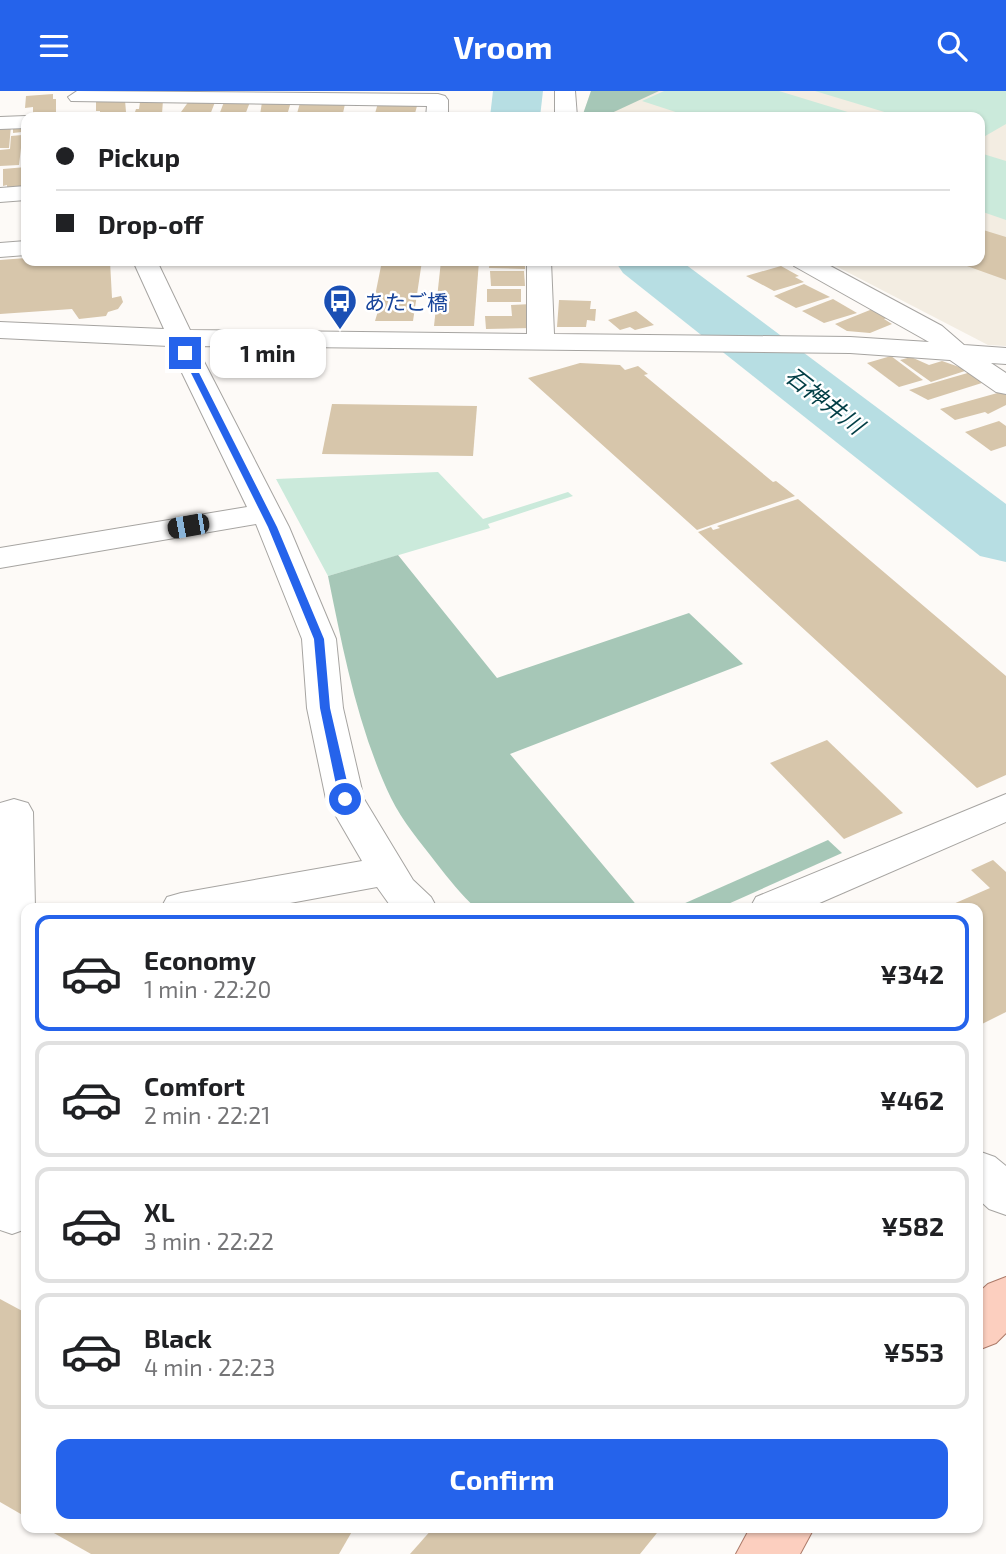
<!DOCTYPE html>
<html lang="en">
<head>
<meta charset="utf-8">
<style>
  body { margin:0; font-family:"Exo 2","Noto Sans JP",sans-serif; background:#f6f6f6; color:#202124; height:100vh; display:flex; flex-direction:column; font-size:26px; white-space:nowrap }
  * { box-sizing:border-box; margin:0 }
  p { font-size:23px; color:#757577 }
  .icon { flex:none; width:38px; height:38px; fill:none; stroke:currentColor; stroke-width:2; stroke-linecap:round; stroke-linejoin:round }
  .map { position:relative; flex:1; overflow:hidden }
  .sheet { position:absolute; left:21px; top:812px; width:962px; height:630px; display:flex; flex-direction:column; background:#fff; border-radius:14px; box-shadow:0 2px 5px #0004 }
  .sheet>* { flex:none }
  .top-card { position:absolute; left:21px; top:21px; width:964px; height:154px; border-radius:14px; box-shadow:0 2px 5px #0004; display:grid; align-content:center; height:154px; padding:0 35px; background:#fff }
  .end { position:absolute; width:32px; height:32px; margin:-16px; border:9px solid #2563eb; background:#fff; box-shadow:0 0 0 4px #fff }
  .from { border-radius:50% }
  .bubble { position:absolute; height:49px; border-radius:14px; background:#fff; box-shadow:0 2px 5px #0004; font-size:23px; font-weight:700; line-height:49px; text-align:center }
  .car { position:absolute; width:21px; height:42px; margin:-21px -10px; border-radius:9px; box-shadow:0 0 5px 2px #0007; background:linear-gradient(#222 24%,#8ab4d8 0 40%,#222 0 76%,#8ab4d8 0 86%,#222 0) }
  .top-card b { display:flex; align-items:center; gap:24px; height:66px; font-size:26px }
  .top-card b+b { border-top:2px solid #e0e0e0 }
  .top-card i { width:18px; height:18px; background:#202124 }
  ul { padding:12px 0 0; list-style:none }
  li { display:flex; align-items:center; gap:21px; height:116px; margin:0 14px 10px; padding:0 21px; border:4px solid #e0e0e0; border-radius:14px }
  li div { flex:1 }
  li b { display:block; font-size:26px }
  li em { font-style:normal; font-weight:700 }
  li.selected { border-color:#2563eb }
  li>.icon { width:63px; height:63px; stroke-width:1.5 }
  .cta { display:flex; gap:14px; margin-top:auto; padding:14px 35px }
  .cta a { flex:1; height:80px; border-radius:14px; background:#2563eb; color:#fff; font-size:28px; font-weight:700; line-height:80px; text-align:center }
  header { display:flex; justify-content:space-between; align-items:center; height:91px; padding:0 35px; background:#2563eb; color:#fff; font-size:32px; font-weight:700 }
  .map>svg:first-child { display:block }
  .built { fill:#f3ede2 }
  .green { fill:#cbeadb }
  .forest { fill:#a6c7b7 }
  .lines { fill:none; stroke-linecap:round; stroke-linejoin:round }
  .river { fill:#b7dee3; fill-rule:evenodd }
  .building { fill:#d7c6ab }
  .minor-casing { stroke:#a6a4a1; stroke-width:2 }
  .major-casing { stroke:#ac7a69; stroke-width:2 }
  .minor { fill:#fff; fill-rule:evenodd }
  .major { fill:#fccfbf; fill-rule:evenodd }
  .route { fill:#2563eb }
  .labels { text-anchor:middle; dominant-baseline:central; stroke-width:5; stroke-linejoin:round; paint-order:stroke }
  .far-transit-label { font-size:21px; fill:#164399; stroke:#fff; text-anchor:start }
  .far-water-label { font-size:23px; font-style:italic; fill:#013e45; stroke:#fff }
</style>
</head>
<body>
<header><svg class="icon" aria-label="menu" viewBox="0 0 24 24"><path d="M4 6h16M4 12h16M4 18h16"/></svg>Vroom<svg class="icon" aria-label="search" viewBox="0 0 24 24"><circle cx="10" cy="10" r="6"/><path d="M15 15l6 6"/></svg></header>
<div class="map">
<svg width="1006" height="1463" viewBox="0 0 1006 1463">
  <rect width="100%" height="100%" fill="#fdfaf7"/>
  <polygon class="built" points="591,0 1006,0 1006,255 988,254 826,170 980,170 980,26 582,26"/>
  <g class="green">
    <polygon points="664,0 779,0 864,26 691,26 642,10"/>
    <polygon points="815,0 1006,0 1006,33 980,48 980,26 901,26"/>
    <polygon points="980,62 1006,70 1006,129 980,120"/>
    <polygon points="438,381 483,428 568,401 573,405 488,433 490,437 328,485 276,388"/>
  </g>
  <g class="forest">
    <polygon points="591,0 659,0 603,26 582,26"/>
    <path d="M398 464 497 587 689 522 743 573 510 663 639 817H476C461 804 449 788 437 773 421 752 402 730 391 707 358 638 343 559 328 485Z"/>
    <polygon points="828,749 842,762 719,817 674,817"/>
  </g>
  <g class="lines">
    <g class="river">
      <polygon points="493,0 543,0 540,26 490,26"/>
      <polygon points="615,170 681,170 1006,413 1006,471 980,465 623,182"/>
    </g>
  </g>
  <g class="building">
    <polygon points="53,3 53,8 56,8 56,23 33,25 33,16 25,17 26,5"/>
    <polygon points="125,9 126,21 100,23 100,20 96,20 96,11"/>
    <polygon points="163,9 162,23 159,23 158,26 135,21 136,18 139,18 140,11"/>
    <polygon points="189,10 215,11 210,24 184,23 185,21 181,21"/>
    <polygon points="224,11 250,11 245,24 219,24"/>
    <polygon points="262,11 291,11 287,24 260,24"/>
    <polygon points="300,12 345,13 343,22 332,22 331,26 296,26"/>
    <polygon points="378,12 417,15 414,26 374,26"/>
    <polygon points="26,33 26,57 21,57 19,74 0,75 0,59 10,58 11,45 22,44 22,41 13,42 13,34"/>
    <polygon points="11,35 9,57 0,57 0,36"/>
    <polygon points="26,76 26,98 7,100 7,94 3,95 3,78"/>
    <polygon points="980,138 1006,146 1006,189 953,170 980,170"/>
    <polygon points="26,167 26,170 110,170 112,207 121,205 123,211 118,218 108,221 106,225 79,228 72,218 0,223 0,169"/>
    <polygon points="382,170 422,170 413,230 375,230 378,220 372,220"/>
    <polygon points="441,170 479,170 474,235 434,235"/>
    <polygon points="490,170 525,170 525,178 489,177"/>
    <polygon points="781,175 799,185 795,186 804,191 774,200 746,185"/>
    <polygon points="490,180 524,180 525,195 491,195"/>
    <polygon points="804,193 830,206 796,217 774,205"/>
    <rect x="487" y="198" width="34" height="13"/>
    <polygon points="833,208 857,222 824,232 802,220"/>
    <polygon points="559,209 591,210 590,218 596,218 595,230 587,229 586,236 557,236"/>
    <polygon points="532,213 532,237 486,238 485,225 512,225 511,214"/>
    <polygon points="875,217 890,226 884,228 892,233 870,242 847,240 835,233"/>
    <polygon points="636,220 654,234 635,239 630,236 620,239 608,229"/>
    <polygon points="891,265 923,289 899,296 867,272"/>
    <polygon points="911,266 929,274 942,270 968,279 931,291 900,269"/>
    <polygon points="580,272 620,274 625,279 638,275 648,283 644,284 773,391 776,390 795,405 697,439 528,287"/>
    <polygon points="971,281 985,291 928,309 909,299"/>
    <polygon points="1001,301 1006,304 1006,314 988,323 985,321 955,329 940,318"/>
    <polygon points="332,313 477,315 473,365 322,363"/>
    <polygon points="999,330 1006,335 1006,355 991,360 965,341"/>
    <polygon points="798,408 1006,585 1006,684 977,697 698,441 711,436 713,439 720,437 717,435"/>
    <polygon points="827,649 903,722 844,748 770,672"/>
    <polygon points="993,769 1006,781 1006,921 978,935 978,817 944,817 990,797 971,779"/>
    <polygon points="0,1208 26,1222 26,1426 0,1411"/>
    <polygon points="45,1437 354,1437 339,1463 91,1463"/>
    <polygon points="433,1437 661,1437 640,1463 410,1463"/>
  </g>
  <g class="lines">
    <g class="minor-casing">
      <g id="minor">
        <polygon points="77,0 438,3 445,5 448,9 448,26 426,26 427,15 71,10 68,6"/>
        <polygon points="555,0 575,0 577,26 555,26"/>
        <polygon points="26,25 33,26 26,26 26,37 0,38 0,26"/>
        <polygon points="26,95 26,109 0,111 0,97"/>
        <polygon points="26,150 26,164 0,166 0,152"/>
        <polygon points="133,170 157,170 190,239 527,243 527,170 551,170 554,243 850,246 929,251 794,175 791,170 821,170 942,235 964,254 1006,257 1006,273 991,272 1006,282 1006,303 996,301 950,269 850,262 196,255 289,436 336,548 343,617 364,708 413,789 431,806 437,817 392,817 377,796 263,817 161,817 167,806 181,802 362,770 326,708 307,617 302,548 256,433 0,477 0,457 247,416 169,255 0,247 0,231 164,238"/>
        <polygon points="1006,703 1006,731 808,817 750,817 756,806"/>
        <polygon points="14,708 28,712 33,721 35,817 26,817 26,1138 12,1143 0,1139 0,712"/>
        <polygon points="978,1060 995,1066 1006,1075 1006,1124 989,1118 978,1108"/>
      </g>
    </g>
    <g class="major-casing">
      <g id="major">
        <polygon points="1006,1186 1006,1242 996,1252 978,1259 978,1202 988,1193"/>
        <polygon points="750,1437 814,1437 800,1463 736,1463"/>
      </g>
    </g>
    <use href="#minor" class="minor"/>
    <use href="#major" class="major"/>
  </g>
  <polygon class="route" points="185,259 189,262 277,436 324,548 330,617 351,708 349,711 341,711 339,708 320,617 314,548 268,436 181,262"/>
  <defs>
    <g id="bus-pin" transform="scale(1.75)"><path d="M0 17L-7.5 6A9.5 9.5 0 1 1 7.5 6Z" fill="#1a4fb4" stroke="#fff"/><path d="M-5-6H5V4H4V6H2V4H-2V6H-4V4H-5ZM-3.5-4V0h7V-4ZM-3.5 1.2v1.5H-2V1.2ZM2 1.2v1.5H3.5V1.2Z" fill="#fff"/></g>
  </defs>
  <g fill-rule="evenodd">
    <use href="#bus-pin" x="340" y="210"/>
  </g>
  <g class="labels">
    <g class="far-transit-label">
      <text x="364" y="210">あたご橋</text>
    </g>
    <g class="far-water-label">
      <text transform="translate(825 309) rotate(38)">石神井川</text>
    </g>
  </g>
</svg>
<i class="end from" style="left:345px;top:708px"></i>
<i class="end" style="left:185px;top:262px"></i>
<div class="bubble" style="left:210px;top:238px;width:116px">1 min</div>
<i class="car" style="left:188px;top:435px;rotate:260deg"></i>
<div class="top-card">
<b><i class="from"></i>Pickup</b>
<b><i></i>Drop-off</b>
</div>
<section class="sheet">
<ul>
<li class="selected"><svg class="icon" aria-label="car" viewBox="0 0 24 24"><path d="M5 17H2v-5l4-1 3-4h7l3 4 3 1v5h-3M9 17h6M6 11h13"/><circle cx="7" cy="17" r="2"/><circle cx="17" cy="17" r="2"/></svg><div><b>Economy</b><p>1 min · 22:20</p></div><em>¥342</em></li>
<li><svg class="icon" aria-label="car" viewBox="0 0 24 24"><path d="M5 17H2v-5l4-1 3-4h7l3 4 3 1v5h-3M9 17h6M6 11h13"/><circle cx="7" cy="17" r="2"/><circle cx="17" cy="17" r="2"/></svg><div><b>Comfort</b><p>2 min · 22:21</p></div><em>¥462</em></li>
<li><svg class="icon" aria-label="car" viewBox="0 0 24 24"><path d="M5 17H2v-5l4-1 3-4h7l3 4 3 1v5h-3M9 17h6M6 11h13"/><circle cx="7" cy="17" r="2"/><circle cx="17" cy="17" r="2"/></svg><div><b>XL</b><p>3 min · 22:22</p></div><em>¥582</em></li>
<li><svg class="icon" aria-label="car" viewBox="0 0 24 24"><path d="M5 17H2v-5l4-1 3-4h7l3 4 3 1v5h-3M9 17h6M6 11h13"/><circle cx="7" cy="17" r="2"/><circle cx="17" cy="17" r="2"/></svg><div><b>Black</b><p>4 min · 22:23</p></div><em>¥553</em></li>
</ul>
<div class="cta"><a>Confirm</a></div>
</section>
</div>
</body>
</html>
